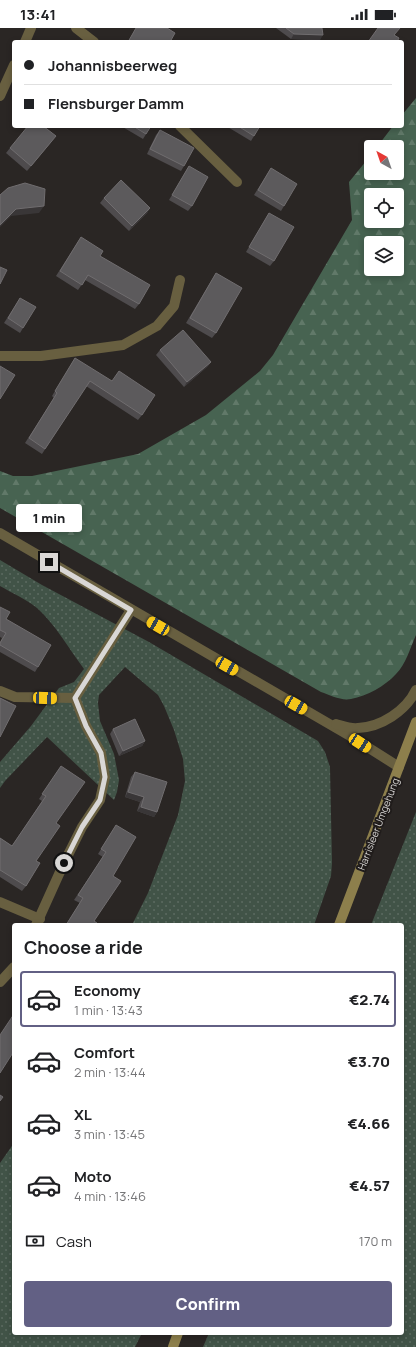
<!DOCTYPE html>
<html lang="en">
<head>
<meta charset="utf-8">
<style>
  body { margin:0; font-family:Manrope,sans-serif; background:#f2f2f2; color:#202124; height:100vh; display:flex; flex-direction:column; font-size:15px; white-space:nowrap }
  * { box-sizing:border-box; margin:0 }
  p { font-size:13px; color:#757577 }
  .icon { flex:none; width:22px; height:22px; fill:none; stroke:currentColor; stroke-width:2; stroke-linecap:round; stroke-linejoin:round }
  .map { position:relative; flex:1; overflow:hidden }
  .panel { position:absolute; left:12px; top:895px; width:392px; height:412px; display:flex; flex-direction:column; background:#fff; border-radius:4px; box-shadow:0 2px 6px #0003 }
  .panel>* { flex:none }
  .hud { position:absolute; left:12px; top:12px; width:392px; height:88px; border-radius:4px; box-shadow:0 2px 6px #0003; display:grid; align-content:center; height:88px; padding:0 12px; background:#fff }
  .needle { width:26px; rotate:320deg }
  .buttons { position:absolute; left:364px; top:112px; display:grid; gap:8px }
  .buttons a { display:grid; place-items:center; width:40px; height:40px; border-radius:4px; background:#fff; box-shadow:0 2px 6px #0003; font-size:20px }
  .end { position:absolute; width:18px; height:18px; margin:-9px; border:5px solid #d9d7d5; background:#111; box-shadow:0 0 0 2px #111 }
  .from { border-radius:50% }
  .bubble { position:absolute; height:28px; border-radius:4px; background:#fff; box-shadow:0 2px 6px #0003; font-size:13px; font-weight:800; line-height:28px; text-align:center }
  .car { position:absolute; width:12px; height:24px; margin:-12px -6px; border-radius:5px; box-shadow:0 0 3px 1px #0007; background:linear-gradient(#f5c518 24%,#345 0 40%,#f5c518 0 76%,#345 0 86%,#f5c518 0) }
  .hud b { display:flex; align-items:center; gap:14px; height:38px; font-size:15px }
  .hud b+b { border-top:1px solid #e0e0e0 }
  .hud i { width:10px; height:10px; background:#202124 }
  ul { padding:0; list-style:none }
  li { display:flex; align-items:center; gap:12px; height:56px; margin:0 8px 6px; padding:0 4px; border:2px solid transparent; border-radius:4px }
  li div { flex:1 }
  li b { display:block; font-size:15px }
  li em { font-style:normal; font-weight:800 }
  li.selected { border-color:#626084 }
  li>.icon { width:36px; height:36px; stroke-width:1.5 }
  h2 { padding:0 12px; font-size:18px; line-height:48px }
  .pay { display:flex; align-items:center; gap:10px; height:44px; padding:0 12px; font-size:15px }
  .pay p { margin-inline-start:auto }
  .action { display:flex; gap:8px; margin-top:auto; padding:8px 12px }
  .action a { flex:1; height:46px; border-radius:4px; background:#626084; color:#fff; font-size:16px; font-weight:800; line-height:46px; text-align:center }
  .status { display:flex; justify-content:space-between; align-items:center; height:28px; padding:0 20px; background:#fff; direction:ltr }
  .status svg { height:11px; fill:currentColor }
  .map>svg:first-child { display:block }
  .grass { fill:url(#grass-dots) }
  .forest { fill:url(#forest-firs); fill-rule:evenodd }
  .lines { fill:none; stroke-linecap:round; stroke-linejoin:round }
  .minor { stroke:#685f40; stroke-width:10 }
  .tertiary { stroke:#685f40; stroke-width:10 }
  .secondary { stroke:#8d7f4c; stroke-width:10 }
  .wall { fill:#4e4b4d }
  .shaded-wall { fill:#393637 }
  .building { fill:#5c5a5c; stroke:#706d6f }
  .route { stroke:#d9d7d5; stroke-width:5 }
  .labels { text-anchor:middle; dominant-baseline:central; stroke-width:4; stroke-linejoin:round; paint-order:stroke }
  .street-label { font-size:10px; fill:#d9d7d5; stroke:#201c1b }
</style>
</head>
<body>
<div class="status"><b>13:41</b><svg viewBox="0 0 49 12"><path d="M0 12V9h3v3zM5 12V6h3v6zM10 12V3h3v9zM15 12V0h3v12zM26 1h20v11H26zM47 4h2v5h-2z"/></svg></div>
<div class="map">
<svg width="416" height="1319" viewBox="0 0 416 1319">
  <defs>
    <pattern id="grass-dots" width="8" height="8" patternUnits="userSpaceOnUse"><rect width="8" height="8" fill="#415347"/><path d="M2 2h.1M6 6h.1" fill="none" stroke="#5c6b61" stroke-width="1.8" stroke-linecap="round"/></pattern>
    <pattern id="forest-firs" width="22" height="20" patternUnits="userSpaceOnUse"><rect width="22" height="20" fill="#476351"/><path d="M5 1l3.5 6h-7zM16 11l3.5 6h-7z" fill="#617969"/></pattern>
  </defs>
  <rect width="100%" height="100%" fill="#2a2624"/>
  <g class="grass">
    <path d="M0 532 42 557 149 614 318 713 325 724 330 739 332 835 331 848 314 897H132L148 865 178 787 185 753 183 731 174 702 164 678 158 667 125 639 99 667 98 675 100 693 114 726 119 752 117 764 114 772 47 709 5 753 0 760V734L31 698 59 660 74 654 84 641C69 621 56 597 37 580 26 571 12 565 0 558Z"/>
    <polygon points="416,784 416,1319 203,1319 209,1305 402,1305 402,897 371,897"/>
    <polygon points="14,1115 14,1305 142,1305 135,1319 0,1319 0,1135"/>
  </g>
  <path class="forest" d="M416 70V607C410 620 406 636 396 646 385 658 367 668 351 671 341 673 330 667 321 664L0 480V443L13 448H32L138 426 206 387 260 343 273 327 352 192 349 154 371 127V145H397V119H377L393 98H402V87ZM371 167H397V193H371ZM371 215H397V241H371Z"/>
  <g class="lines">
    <g class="minor">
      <polyline points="76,0 94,14"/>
      <polyline points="25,14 31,0"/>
      <polyline points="0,68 14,37"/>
      <polyline points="180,98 237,154"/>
      <polyline points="0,328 41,328 123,317 157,298 174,278 180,252"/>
      <polyline points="0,663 15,669 75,670"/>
      <polyline points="0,874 40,891"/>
      <polyline points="36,897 64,835 82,799 100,772 105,749 101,725 86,698 75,670 131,582"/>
      <polyline points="0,954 14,939"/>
    </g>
    <g class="tertiary">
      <polyline points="0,505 350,708 399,739"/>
      <path d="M336 696C343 698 351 701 358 700 381 699 406 683 416 662"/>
    </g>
    <g class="secondary">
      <polyline points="339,897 416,694"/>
      <polyline points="173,1319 178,1305"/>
    </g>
  </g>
  <g class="wall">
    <polygon points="276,0 322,0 320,12 291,11"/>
    <polygon points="121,98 151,98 143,111"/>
    <polygon points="226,98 260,98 251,113"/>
    <polygon points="160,102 184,138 181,143 147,126 156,107"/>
    <polygon points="52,113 27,143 6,125 10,120"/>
    <polygon points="189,138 192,178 188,183 169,172"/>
    <polygon points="271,140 284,178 281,183 254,167"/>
    <polygon points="104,170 150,180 147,185 129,203 100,175"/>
    <polygon points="269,185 274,233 270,238 246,224"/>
    <polygon points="81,209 100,228 139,276 135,281 85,252 78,262 56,248"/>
    <polygon points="216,245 216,305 212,310 186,295"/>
    <polygon points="20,270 23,300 20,305 4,295"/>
    <polygon points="160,322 211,334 207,339 184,359 156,327"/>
    <polygon points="75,330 142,387 138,392 86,358 42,426 25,415 54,370 52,368"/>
    <polygon points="0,579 6,591 38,639 35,644 0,624 0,614 2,610 0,609"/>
    <polygon points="113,701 145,713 142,718 119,728 110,706"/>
    <polygon points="61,738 56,795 36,833 26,858 22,863 0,849 0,810 12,818 42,773 39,771"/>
    <polygon points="135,744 157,784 154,789 137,783 140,774 125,769 131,749"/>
    <polygon points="116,797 113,848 94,893 95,897 66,897 80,875 74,872 103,829 98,826"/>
  </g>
  <g class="shaded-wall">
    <polygon points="294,6 323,7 320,12 291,11"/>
    <polygon points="44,178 39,185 11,188 0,199 0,197 16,181"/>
    <polygon points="150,180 147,185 129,203 132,198"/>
    <polygon points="211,334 207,339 184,359 187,354"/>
    <polygon points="145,713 142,718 119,728 123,723"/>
    <polygon points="128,764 144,769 140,774 125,769"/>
    <polygon points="141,779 157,784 154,789 137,783"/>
  </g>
  <g class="building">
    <polygon points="136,0 167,0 175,5 170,14 128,14"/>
    <polygon points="286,0 322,0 323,7 294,6"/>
    <polygon points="378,0 400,0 394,7 399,10 397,14 368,14"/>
    <polygon points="28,98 43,98 56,108 31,138 10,120"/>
    <polygon points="133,98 151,98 146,106"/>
    <polygon points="238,98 260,98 254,108"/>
    <polygon points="160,102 194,120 184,138 150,121"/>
    <polygon points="189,138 208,149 192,178 172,167"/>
    <polygon points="271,140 297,156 284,178 258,162"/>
    <polygon points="121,152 150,180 132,198 104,170"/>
    <polygon points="25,155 45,161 44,178 16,181 0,197 0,167 8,160"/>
    <polygon points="269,185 294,199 274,233 249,219"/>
    <polygon points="81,209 103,223 100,228 150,257 139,276 88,247 82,257 60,243"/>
    <polygon points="0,239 7,242 0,256"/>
    <polygon points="216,245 242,260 216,305 190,290"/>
    <polygon points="20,270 36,279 23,300 8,290"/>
    <polygon points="183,302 211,334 187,354 160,322"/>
    <polygon points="75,330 112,353 119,343 155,367 142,387 90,353 45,421 29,410 57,365 55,363"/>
    <polygon points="0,338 15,347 0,371"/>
    <polygon points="0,579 10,584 6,591 51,617 38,639 0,617 0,615 6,605 0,602"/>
    <polygon points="0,670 16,678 0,709"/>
    <polygon points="135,691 145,713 123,723 113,701"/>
    <polygon points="61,738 85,754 56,795 60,798 36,833 40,835 26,858 0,842 0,810 12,818 46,768 42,766"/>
    <polygon points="135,744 167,754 157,784 141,779 144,769 128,764"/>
    <polygon points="116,797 136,809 113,848 121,853 94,893 97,895 95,897 66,897 83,870 78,867 106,824 101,821"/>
    <polygon points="14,986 14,1023 0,1045 0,1007"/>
    <polygon points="0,1067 3,1069 0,1073"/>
  </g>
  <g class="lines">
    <polyline class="route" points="49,534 131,582 75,670 86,698 101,725 105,749 100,772 82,799 64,835"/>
  </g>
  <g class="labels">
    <g class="street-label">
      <text transform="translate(378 796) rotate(-69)">Harrisleer Umgehung</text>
    </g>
  </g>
</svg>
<div class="buttons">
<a><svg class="needle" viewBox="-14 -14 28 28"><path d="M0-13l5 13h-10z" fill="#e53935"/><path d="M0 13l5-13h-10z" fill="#757577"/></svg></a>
<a><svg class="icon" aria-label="locate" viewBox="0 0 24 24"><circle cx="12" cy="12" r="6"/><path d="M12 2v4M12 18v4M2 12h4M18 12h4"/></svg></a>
<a><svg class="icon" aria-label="layers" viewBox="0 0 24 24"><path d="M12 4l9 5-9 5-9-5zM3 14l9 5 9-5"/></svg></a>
</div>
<i class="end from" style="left:64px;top:835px"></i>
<i class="end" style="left:49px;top:534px"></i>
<div class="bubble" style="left:16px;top:476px;width:66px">1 min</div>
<i class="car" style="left:158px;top:598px;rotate:300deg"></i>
<i class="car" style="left:227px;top:638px;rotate:120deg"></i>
<i class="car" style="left:45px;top:670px;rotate:92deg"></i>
<i class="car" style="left:296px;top:677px;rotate:120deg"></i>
<i class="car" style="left:360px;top:715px;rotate:123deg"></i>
<div class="hud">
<b><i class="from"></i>Johannisbeerweg</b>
<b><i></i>Flensburger Damm</b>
</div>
<section class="panel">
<h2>Choose a ride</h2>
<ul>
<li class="selected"><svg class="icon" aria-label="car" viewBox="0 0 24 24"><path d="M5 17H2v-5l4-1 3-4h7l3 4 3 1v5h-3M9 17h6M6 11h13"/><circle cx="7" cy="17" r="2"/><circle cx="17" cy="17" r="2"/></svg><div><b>Economy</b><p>1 min · 13:43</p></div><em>€2.74</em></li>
<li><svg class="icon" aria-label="car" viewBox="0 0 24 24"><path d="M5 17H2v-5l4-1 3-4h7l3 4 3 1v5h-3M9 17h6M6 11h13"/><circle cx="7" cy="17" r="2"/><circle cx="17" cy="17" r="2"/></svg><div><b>Comfort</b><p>2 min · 13:44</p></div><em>€3.70</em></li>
<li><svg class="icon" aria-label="car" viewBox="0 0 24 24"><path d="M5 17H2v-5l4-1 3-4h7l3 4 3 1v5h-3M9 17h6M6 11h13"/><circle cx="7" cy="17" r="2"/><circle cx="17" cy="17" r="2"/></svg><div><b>XL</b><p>3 min · 13:45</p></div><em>€4.66</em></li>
<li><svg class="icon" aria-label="car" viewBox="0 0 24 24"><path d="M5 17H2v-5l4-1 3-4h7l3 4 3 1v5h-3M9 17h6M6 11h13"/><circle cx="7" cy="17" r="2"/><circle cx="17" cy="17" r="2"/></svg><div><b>Moto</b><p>4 min · 13:46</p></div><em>€4.57</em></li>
</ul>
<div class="pay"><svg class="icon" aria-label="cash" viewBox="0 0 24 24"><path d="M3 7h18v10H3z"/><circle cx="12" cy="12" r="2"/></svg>Cash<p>170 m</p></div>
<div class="action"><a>Confirm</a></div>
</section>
</div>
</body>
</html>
